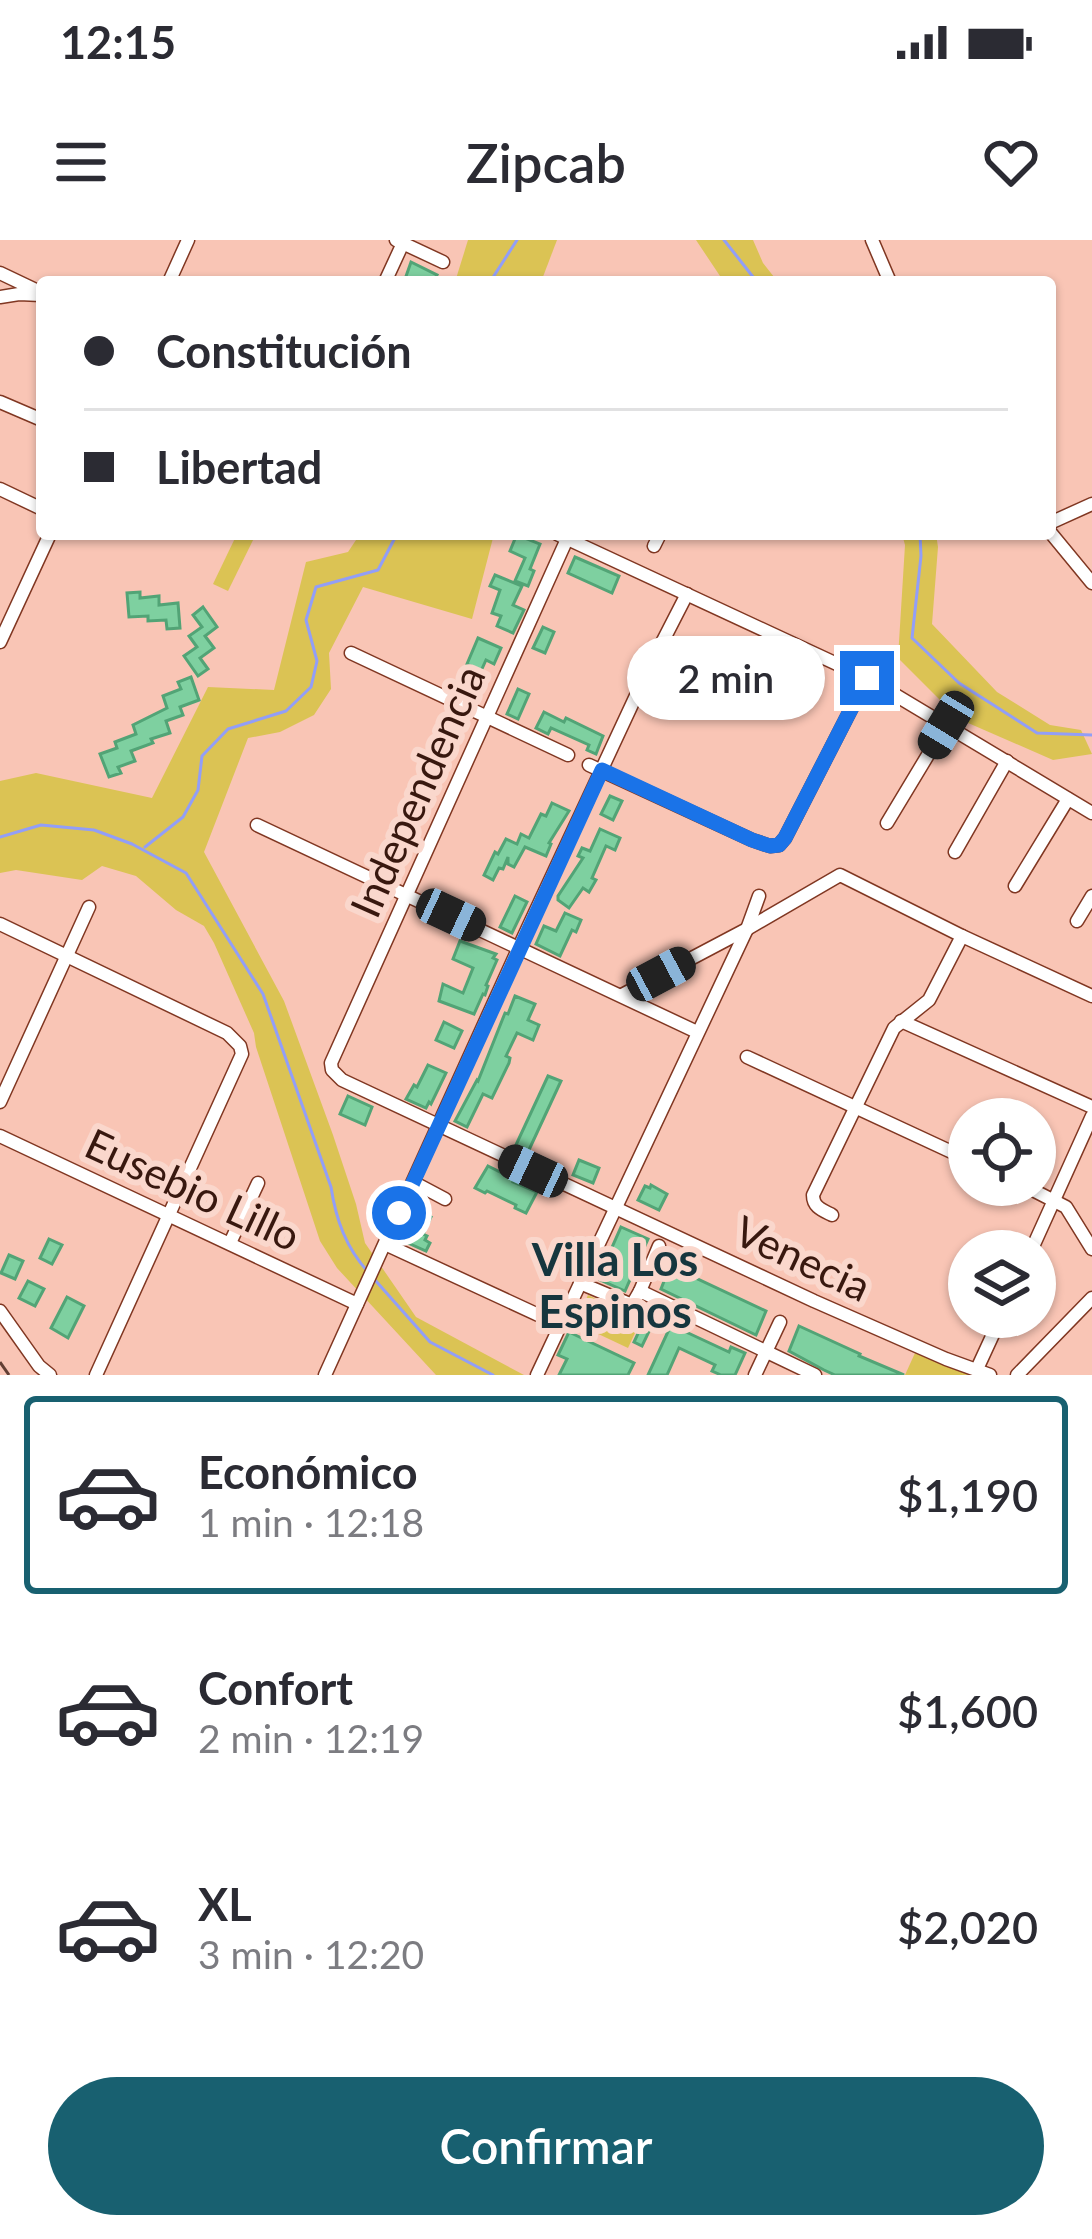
<!DOCTYPE html>
<html lang="es">
<head>
<meta charset="utf-8">
<style>
  body { margin:0; font-family:Lato,sans-serif; background:#f7f7f7; color:#2b2b33; height:100vh; display:flex; flex-direction:column; font-size:45px; white-space:nowrap }
  * { box-sizing:border-box; margin:0 }
  p { font-size:39px; color:#7c7c81 }
  .icon { flex:none; width:66px; height:66px; fill:none; stroke:currentColor; stroke-width:2; stroke-linecap:round; stroke-linejoin:round }
  .map { position:relative; height:1135px; overflow:hidden }
  .side { display:flex; flex-direction:column; background:#fff; flex:1 }
  .side>* { flex:none }
  .top-card { position:absolute; left:36px; top:36px; width:1020px; height:264px; border-radius:12px; box-shadow:0 3px 9px #0004; display:grid; align-content:center; height:264px; padding:0 48px; background:#fff }
  .buttons { position:absolute; left:948px; top:858px; display:grid; gap:24px }
  .buttons a { display:grid; place-items:center; width:108px; height:108px; border-radius:50%; background:#fff; box-shadow:0 3px 9px #0004; font-size:60px }
  .end { position:absolute; width:54px; height:54px; margin:-27px; border:15px solid #1a73e8; background:#fff; box-shadow:0 0 0 6px #fff }
  .from { border-radius:50% }
  .bubble { position:absolute; height:84px; border-radius:42px; background:#fff; box-shadow:0 3px 9px #0004; font-size:39px; font-weight:600; line-height:84px; text-align:center }
  .car { position:absolute; width:36px; height:72px; margin:-36px -18px; border-radius:15px; box-shadow:0 0 9px 3px #0007; background:linear-gradient(#222 24%,#8ab4d8 0 40%,#222 0 76%,#8ab4d8 0 86%,#222 0) }
  .top-card b { display:flex; align-items:center; gap:42px; height:114px; font-size:45px }
  .top-card b+b { border-top:3px solid #e1e1e2 }
  .top-card i { width:30px; height:30px; background:#2b2b33 }
  ul { padding:21px 0 0; list-style:none }
  li { display:flex; align-items:center; gap:36px; height:198px; margin:0 24px 18px; padding:0 24px; border:6px solid transparent; border-radius:12px }
  li div { flex:1 }
  li b { display:block; font-size:45px }
  li em { font-style:normal; font-weight:600 }
  li.current { border-color:#186070 }
  li>.icon { width:108px; height:108px; stroke-width:1.5 }
  .action { display:flex; gap:24px; margin-top:auto; padding:24px 48px }
  .action a { flex:1; height:138px; border-radius:72px; background:#186070; color:#fff; font-size:48px; font-weight:600; line-height:138px; text-align:center }
  .status { display:flex; justify-content:space-between; align-items:center; height:84px; padding:0 60px; background:#fff; direction:ltr }
  .status svg { height:33px; fill:currentColor }
  header { display:flex; justify-content:space-between; align-items:center; height:156px; padding:0 48px; background:#fff; font-size:54px; font-weight:600 }
  .map>svg:first-child { display:block }
  .green { fill:#dbc354 }
  .lines { fill:none; stroke-linecap:round; stroke-linejoin:round }
  .stream { stroke:#929ef7; stroke-width:3 }
  .building { fill:#7ed0a0; stroke:#52a476; stroke-width:3 }
  .minor-casing { stroke:#803722; stroke-width:15 }
  .minor { stroke:#fff; stroke-width:12 }
  .rail { stroke:#633f34; stroke-width:3; stroke-dasharray:21 21; stroke-linecap:butt }
  .route { stroke:#1a73e8; stroke-width:15 }
  .labels { text-anchor:middle; dominant-baseline:central; stroke-width:12; stroke-linejoin:round; paint-order:stroke }
  .street-label { font-size:42px; fill:#38180f; stroke:#fad7cc }
  .neighbourhood-label { font-size:45px; font-weight:bold; fill:#16363e; stroke:#fad7cc }
</style>
</head>
<body>
<div class="status"><b>12:15</b><svg viewBox="0 0 49 12"><path d="M0 12V9h3v3zM5 12V6h3v6zM10 12V3h3v9zM15 12V0h3v12zM26 1h20v11H26zM47 4h2v5h-2z"/></svg></div>
<header><svg class="icon" aria-label="menu" viewBox="0 0 24 24"><path d="M4 6h16M4 12h16M4 18h16"/></svg>Zipcab<svg class="icon" aria-label="heart" viewBox="0 0 24 24"><path d="M12 20l-8-8c-3-5 5-10 8-4 3-6 11-1 8 4z"/></svg></header>
<div class="map">
<svg width="1092" height="1135" viewBox="0 0 1092 1135">
  <rect width="100%" height="100%" fill="#f9c5b5"/>
  <g class="green">
    <polygon points="468,0 557,0 541,42 455,42"/>
    <polygon points="696,0 753,0 763,23 778,42 724,42"/>
    <polygon points="237,294 256,294 228,351 213,344"/>
    <polygon points="360,294 494,294 472,379 363,347 329,413 331,449 314,475 280,492 248,498 204,612 284,761 333,895 356,964 365,1003 416,1077 524,1135 436,1135 337,1028 320,1001 256,807 254,793 214,703 204,686 176,670 136,636 102,626 82,640 16,630 0,633 0,541 36,533 152,558 208,447 274,450 306,322 348,312"/>
    <polygon points="902,294 936,294 938,307 932,384 997,452 1050,485 1081,490 1092,514 1053,520 959,479 898,418 905,305"/>
    <polygon points="588,1055 641,1080 628,1108 575,1083"/>
    <polygon points="915,1113 969,1135 905,1135"/>
  </g>
  <g class="lines">
    <g class="stream">
      <polyline points="724,0 757,42"/>
      <polyline points="490,42 517,0"/>
      <polyline points="920,294 921,316 912,398 959,443 1037,493 1092,495"/>
      <path d="M0 597 41 585 94 590 132 604 186 633 263 754 331 947C336 980 346 1008 369 1033"/>
      <polyline points="145,607 183,577 198,550 202,516 228,489 286,471 311,447 317,421 306,380 316,347 378,330 397,294"/>
      <polyline points="375,1040 430,1102 493,1135"/>
    </g>
  </g>
  <g class="building">
    <polygon points="411,22 437,35 433,42 404,42"/>
    <polygon points="517,294 529,294 527,299 540,304 530,329 534,331 528,346 515,341 525,318 510,311"/>
    <polygon points="575,317 619,336 612,353 568,333"/>
    <polygon points="495,335 522,346 513,365 524,370 513,393 497,386 501,376 492,373 500,350 490,346"/>
    <polygon points="140,352 140,358 159,356 159,365 178,363 180,388 167,389 166,380 148,381 148,376 129,377 127,353"/>
    <polygon points="203,367 217,387 205,396 214,408 200,418 208,429 198,436 184,416 197,407 189,396 202,387 193,375"/>
    <polygon points="543,387 554,392 545,413 533,408"/>
    <polygon points="478,398 501,408 494,424 486,420 481,431 467,424"/>
    <polygon points="706,404 731,417 723,434 698,420"/>
    <polygon points="191,437 199,460 180,467 183,475 166,481 170,493 151,499 153,503 131,511 135,521 118,527 121,533 109,537 100,514 117,508 115,502 136,494 133,485 167,468 163,456 181,449 178,442"/>
    <polygon points="518,449 529,454 518,479 507,474"/>
    <polygon points="544,472 564,482 566,478 603,496 596,514 587,510 589,505 551,488 548,494 536,488"/>
    <polygon points="610,556 622,561 613,580 601,574"/>
    <polygon points="552,563 569,571 549,603 551,604 546,616 525,607 514,627 508,624 508,617 503,629 499,628 493,640 484,635 495,612 498,614 506,599 517,604 521,594 529,598 541,574 546,576"/>
    <polygon points="600,589 620,598 615,610 606,606 592,638 596,640 589,652 583,648 569,668 558,660 558,656 583,618 578,616 582,608 590,611"/>
    <polygon points="515,656 527,662 512,693 500,687"/>
    <polygon points="565,673 581,680 576,692 572,690 560,716 536,704 544,686 556,691"/>
    <polygon points="460,701 496,714 493,718 497,720 486,745 488,746 485,755 483,754 474,774 439,761 443,744 463,753 473,728 453,719"/>
    <polygon points="515,756 535,764 528,780 539,785 533,800 517,793 506,816 510,818 509,823 492,858 483,854 467,887 455,881 477,840 478,841 505,773 508,774"/>
    <polygon points="444,782 462,791 454,808 436,800"/>
    <polygon points="428,825 446,833 431,864 429,862 426,868 406,859 414,845 417,847"/>
    <polygon points="548,836 561,841 528,912 515,907"/>
    <polygon points="348,856 372,867 365,885 340,874"/>
    <polygon points="579,920 599,928 593,943 573,935"/>
    <polygon points="488,926 514,939 513,942 537,952 526,973 515,968 516,965 487,951 485,953 475,948"/>
    <polygon points="651,945 667,954 659,970 638,960 645,946 650,948"/>
    <polygon points="416,970 431,977 423,994 427,996 425,1000 430,1003 426,1011 408,1003 416,985 410,982"/>
    <polygon points="621,987 648,999 625,1051 598,1039"/>
    <polygon points="49,999 62,1005 52,1024 40,1018"/>
    <polygon points="572,1002 585,1008 573,1033 561,1027"/>
    <polygon points="9,1015 23,1021 15,1039 1,1033"/>
    <polygon points="670,1026 766,1071 756,1095 661,1049"/>
    <polygon points="28,1041 44,1049 35,1066 19,1058"/>
    <polygon points="67,1057 84,1066 68,1098 51,1088"/>
    <polygon points="647,1074 656,1077 642,1106 634,1102"/>
    <polygon points="671,1085 729,1112 731,1107 745,1113 735,1135 721,1135 712,1131 715,1125 679,1108 667,1135 648,1135"/>
    <polygon points="799,1086 860,1114 859,1116 904,1135 835,1135 824,1130 789,1111"/>
    <polygon points="569,1092 634,1123 628,1135 559,1135 567,1119 558,1115"/>
  </g>
  <g class="lines">
    <g class="minor-casing">
      <g id="minor">
        <polyline points="396,0 443,22"/>
        <polyline points="872,0 890,42"/>
        <polyline points="0,33 42,53"/>
        <polyline points="169,42 188,0"/>
        <polyline points="385,42 403,3"/>
        <polyline points="0,57 19,54 41,55"/>
        <polyline points="0,162 42,180"/>
        <polyline points="0,249 42,269"/>
        <polyline points="1050,283 1092,264"/>
        <polyline points="1050,292 1092,343"/>
        <polyline points="557,294 867,438 1092,573"/>
        <polyline points="567,299 331,823 332,830 342,840 814,1061 946,1119 990,1135"/>
        <polyline points="654,306 660,294"/>
        <polyline points="0,402 50,294"/>
        <polyline points="351,413 568,515"/>
        <polyline points="589,525 752,600 770,606 779,605 785,598 867,438"/>
        <polyline points="887,583 946,485"/>
        <polyline points="257,585 697,792"/>
        <polyline points="955,612 1007,521"/>
        <polyline points="1015,646 1068,559"/>
        <polyline points="1077,681 1092,656"/>
        <polyline points="0,684 227,793 240,806 242,814 96,1135"/>
        <polyline points="622,755 747,689 840,635 962,696 1092,756"/>
        <polyline points="901,781 1092,867"/>
        <polyline points="747,817 969,920"/>
        <polyline points="0,862 89,667"/>
        <polyline points="0,896 357,1064"/>
        <polyline points="413,942 445,959"/>
        <polyline points="1023,945 1066,967 1092,1009"/>
        <path d="M832 975C822 970 813 967 813 955L894 788 929 760 962 696"/>
        <polyline points="230,1003 258,943"/>
        <polyline points="385,1004 560,1085"/>
        <polyline points="1031,1011 1092,876"/>
        <polyline points="580,1043 632,1065 640,1051 815,1135"/>
        <polyline points="640,1051 659,1006"/>
        <polyline points="0,1071 39,1126 50,1135"/>
        <polyline points="977,1129 1001,1077"/>
        <polyline points="325,1135 525,694 648,430 687,354"/>
        <polyline points="537,1135 747,689 759,656"/>
        <polyline points="755,1135 780,1082"/>
        <polyline points="1017,1135 1092,1058"/>
      </g>
    </g>
    <use href="#minor" class="minor"/>
    <polyline class="rail" points="0,1122 9,1135"/>
  </g>
  <g class="lines">
    <polyline class="route" points="399,973 602,530 752,600 770,606 779,605 785,598 867,438"/>
  </g>
  <g class="labels">
    <g class="street-label">
      <text transform="translate(417 551) rotate(-66)">Independencia</text>
      <text transform="translate(193 949) rotate(25)">Eusebio Lillo</text>
      <text transform="translate(803 1018) rotate(25)">Venecia</text>
    </g>
    <g class="neighbourhood-label">
      <text x="615" y="1019">Villa Los<tspan x="615" dy="52">Espinos</tspan></text>
    </g>
  </g>
</svg>
<div class="buttons">
<a><svg class="icon" aria-label="locate" viewBox="0 0 24 24"><circle cx="12" cy="12" r="6"/><path d="M12 2v4M12 18v4M2 12h4M18 12h4"/></svg></a>
<a><svg class="icon" aria-label="layers" viewBox="0 0 24 24"><path d="M12 4l9 5-9 5-9-5zM3 14l9 5 9-5"/></svg></a>
</div>
<i class="end from" style="left:399px;top:973px"></i>
<i class="end" style="left:867px;top:438px"></i>
<div class="bubble" style="left:627px;top:396px;width:198px">2 min</div>
<i class="car" style="left:946px;top:485px;rotate:211deg"></i>
<i class="car" style="left:451px;top:675px;rotate:115deg"></i>
<i class="car" style="left:661px;top:734px;rotate:62deg"></i>
<i class="car" style="left:533px;top:931px;rotate:295deg"></i>
<div class="top-card">
<b><i class="from"></i>Constitución</b>
<b><i></i>Libertad</b>
</div>
</div>
<section class="side">
<ul>
<li class="current"><svg class="icon" aria-label="car" viewBox="0 0 24 24"><path d="M5 17H2v-5l4-1 3-4h7l3 4 3 1v5h-3M9 17h6M6 11h13"/><circle cx="7" cy="17" r="2"/><circle cx="17" cy="17" r="2"/></svg><div><b>Económico</b><p>1 min · 12:18</p></div><em>$1,190</em></li>
<li><svg class="icon" aria-label="car" viewBox="0 0 24 24"><path d="M5 17H2v-5l4-1 3-4h7l3 4 3 1v5h-3M9 17h6M6 11h13"/><circle cx="7" cy="17" r="2"/><circle cx="17" cy="17" r="2"/></svg><div><b>Confort</b><p>2 min · 12:19</p></div><em>$1,600</em></li>
<li><svg class="icon" aria-label="car" viewBox="0 0 24 24"><path d="M5 17H2v-5l4-1 3-4h7l3 4 3 1v5h-3M9 17h6M6 11h13"/><circle cx="7" cy="17" r="2"/><circle cx="17" cy="17" r="2"/></svg><div><b>XL</b><p>3 min · 12:20</p></div><em>$2,020</em></li>
</ul>
<div class="action"><a>Confirmar</a></div>
</section>
</body>
</html>
